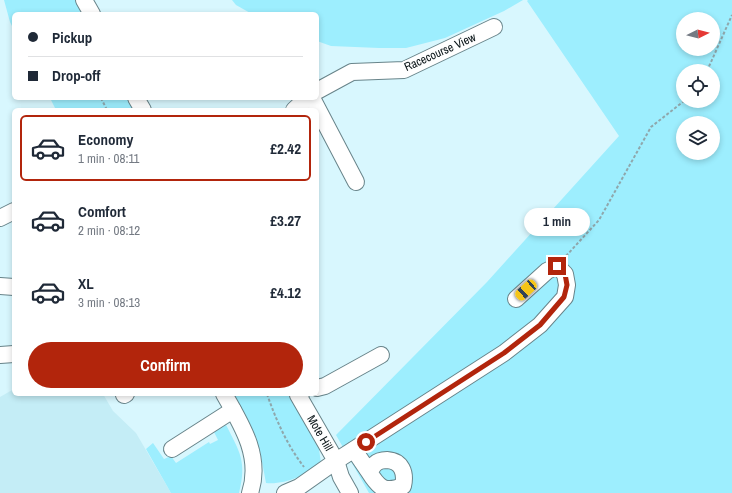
<!DOCTYPE html>
<html lang="en">
<head>
<meta charset="utf-8">
<style>
  body { margin:0; font-family:"Archivo Narrow",sans-serif; background:#f6f6f7; color:#1f2937; height:100vh; display:flex; flex-direction:column; font-size:15px; white-space:nowrap }
  * { box-sizing:border-box; margin:0 }
  p { font-size:13px; color:#747a83 }
  .icon { flex:none; width:22px; height:22px; fill:none; stroke:currentColor; stroke-width:2; stroke-linecap:round; stroke-linejoin:round }
  .map { position:relative; flex:1; overflow:hidden }
  .panel { position:absolute; left:12px; top:108px; width:307px; height:288px; display:flex; flex-direction:column; background:#fff; border-radius:6px; box-shadow:0 2px 6px #0003 }
  .panel>* { flex:none }
  .guide { position:absolute; left:12px; top:12px; width:307px; height:88px; border-radius:6px; box-shadow:0 2px 6px #0003; display:grid; align-content:center; height:88px; padding:0 16px; background:#fff }
  .needle { width:26px; rotate:84deg }
  .buttons { position:absolute; left:676px; top:12px; display:grid; gap:8px }
  .buttons a { display:grid; place-items:center; width:44px; height:44px; border-radius:50%; background:#fff; box-shadow:0 2px 6px #0003; font-size:20px }
  .end { position:absolute; width:18px; height:18px; margin:-9px; border:5px solid #b2250c; background:#fff; box-shadow:0 0 0 2px #fff }
  .from { border-radius:50% }
  .bubble { position:absolute; height:28px; border-radius:14px; background:#fff; box-shadow:0 2px 6px #0003; font-size:13px; font-weight:700; line-height:28px; text-align:center }
  .car { position:absolute; width:12px; height:24px; margin:-12px -6px; border-radius:5px; box-shadow:0 0 3px 1px #0007; background:linear-gradient(#f5c518 24%,#345 0 40%,#f5c518 0 76%,#345 0 86%,#f5c518 0) }
  .guide b { display:flex; align-items:center; gap:14px; height:38px; font-size:15px }
  .guide b+b { border-top:1px solid #e0e1e3 }
  .guide i { width:10px; height:10px; background:#1f2937 }
  ul { padding:7px 0 0; list-style:none }
  li { display:flex; align-items:center; gap:12px; height:66px; margin:0 8px 6px; padding:0 8px; border:2px solid transparent; border-radius:6px }
  li div { flex:1 }
  li b { display:block; font-size:15px }
  li em { font-style:normal; font-weight:700 }
  li.selected { border-color:#b2250c }
  li>.icon { width:36px; height:36px; stroke-width:1.5 }
  .cta { display:flex; gap:8px; margin-top:auto; padding:8px 16px }
  .cta a { flex:1; height:46px; border-radius:24px; background:#b2250c; color:#fff; font-size:16px; font-weight:700; line-height:46px; text-align:center }
  .map>svg:first-child { display:block }
  .built { fill:#c4edf6 }
  .green { fill:#9deefe; fill-rule:evenodd }
  .lines { fill:none; stroke-linecap:round; stroke-linejoin:round }
  .minor-casing { stroke:#68848a; stroke-width:18 }
  .path { stroke:#8fa7ac; stroke-width:2; stroke-dasharray:3 2; stroke-linecap:butt }
  .minor { stroke:#fff; stroke-width:16 }
  .route { stroke:#b2250c; stroke-width:5 }
  .labels { text-anchor:middle; dominant-baseline:central; stroke-width:4; stroke-linejoin:round; paint-order:stroke }
  .street-label { font-size:12px; fill:#081316; stroke:#fefefe }
</style>
</head>
<body>
<div class="map">
<svg width="732" height="493" viewBox="0 0 732 493">
  <rect width="100%" height="100%" fill="#d8f7fe"/>
  <polygon class="built" points="14,389 14,394 103,394 113,411 136,433 171,493 0,493 0,397"/>
  <g class="green">
    <polygon points="4,0 75,0 82,14 14,14 14,30 10,22"/>
    <polygon points="232,0 523,0 504,11 445,38 406,48 379,48 331,46 317,41 317,14 252,14 236,5"/>
    <path d="M528 0H732V493H369L336 435 487 282 619 136 527 1ZM683 19H713V49H683ZM683 71H713V101H683ZM683 123H713V153H683Z"/>
    <polygon points="50,98 130,98 137,110 56,110"/>
    <path d="M233 394H291L319 449 321 463C308 475 284 485 266 483L260 451 248 421Z"/>
    <path d="M226 425C240 452 247 462 239 493H171L146 449 153 443 164 459 171 456 176 463 209 442 210 444 218 440 214 432Z"/>
  </g>
  <g class="lines">
    <g class="minor-casing">
      <g id="minor">
        <polyline points="84,0 92,14"/>
        <polyline points="317,91 352,72 404,70 494,27"/>
        <polyline points="136,98 143,110"/>
        <polyline points="312,98 356,182"/>
        <polyline points="294,110 307,98"/>
        <polyline points="0,218 14,211"/>
        <polyline points="0,286 14,287"/>
        <polyline points="0,355 14,354"/>
        <polyline points="317,388 325,386 381,355"/>
        <path d="M224 394C242 425 262 457 250 493"/>
        <polyline points="301,394 298,395 336,461 341,477 350,493"/>
        <polyline points="124,395 126,394"/>
        <polyline points="172,449 233,410"/>
        <path d="M354 450 369 472C371 469 373 466 375 464 378 461 383 460 387 460 402 461 406 473 403 486 384 493 379 488 369 472"/>
        <polyline points="285,493 299,487 336,461 504,353 540,325 565,297 567,285 565,274 557,266 547,271 516,299"/>
      </g>
    </g>
    <g class="path">
      <polyline points="707,71 732,15"/>
      <polyline points="101,98 107,110"/>
      <polyline points="566,256 599,220 651,127 684,101"/>
      <path d="M267 394C276 420 287 445 304 467"/>
    </g>
    <use href="#minor" class="minor"/>
  </g>
  <g class="lines">
    <polyline class="route" points="366,442 504,353 540,325 564,297 567,285 565,274 557,266"/>
  </g>
  <g class="labels">
    <g class="street-label">
      <text transform="translate(440 52) rotate(-24)">Racecourse View</text>
      <text transform="translate(320 433) rotate(60)">Mote Hill</text>
    </g>
  </g>
</svg>
<div class="buttons">
<a><svg class="needle" viewBox="-14 -14 28 28"><path d="M0-13l5 13h-10z" fill="#e53935"/><path d="M0 13l5-13h-10z" fill="#747a83"/></svg></a>
<a><svg class="icon" aria-label="locate" viewBox="0 0 24 24"><circle cx="12" cy="12" r="6"/><path d="M12 2v4M12 18v4M2 12h4M18 12h4"/></svg></a>
<a><svg class="icon" aria-label="layers" viewBox="0 0 24 24"><path d="M12 4l9 5-9 5-9-5zM3 14l9 5 9-5"/></svg></a>
</div>
<i class="end from" style="left:366px;top:442px"></i>
<i class="end" style="left:557px;top:266px"></i>
<div class="bubble" style="left:524px;top:208px;width:66px">1 min</div>
<i class="car" style="left:526px;top:290px;rotate:228deg"></i>
<div class="guide">
<b><i class="from"></i>Pickup</b>
<b><i></i>Drop-off</b>
</div>
<section class="panel">
<ul>
<li class="selected"><svg class="icon" aria-label="car" viewBox="0 0 24 24"><path d="M5 17H2v-5l4-1 3-4h7l3 4 3 1v5h-3M9 17h6M6 11h13"/><circle cx="7" cy="17" r="2"/><circle cx="17" cy="17" r="2"/></svg><div><b>Economy</b><p>1 min · 08:11</p></div><em>£2.42</em></li>
<li><svg class="icon" aria-label="car" viewBox="0 0 24 24"><path d="M5 17H2v-5l4-1 3-4h7l3 4 3 1v5h-3M9 17h6M6 11h13"/><circle cx="7" cy="17" r="2"/><circle cx="17" cy="17" r="2"/></svg><div><b>Comfort</b><p>2 min · 08:12</p></div><em>£3.27</em></li>
<li><svg class="icon" aria-label="car" viewBox="0 0 24 24"><path d="M5 17H2v-5l4-1 3-4h7l3 4 3 1v5h-3M9 17h6M6 11h13"/><circle cx="7" cy="17" r="2"/><circle cx="17" cy="17" r="2"/></svg><div><b>XL</b><p>3 min · 08:13</p></div><em>£4.12</em></li>
</ul>
<div class="cta"><a>Confirm</a></div>
</section>
</div>
</body>
</html>
